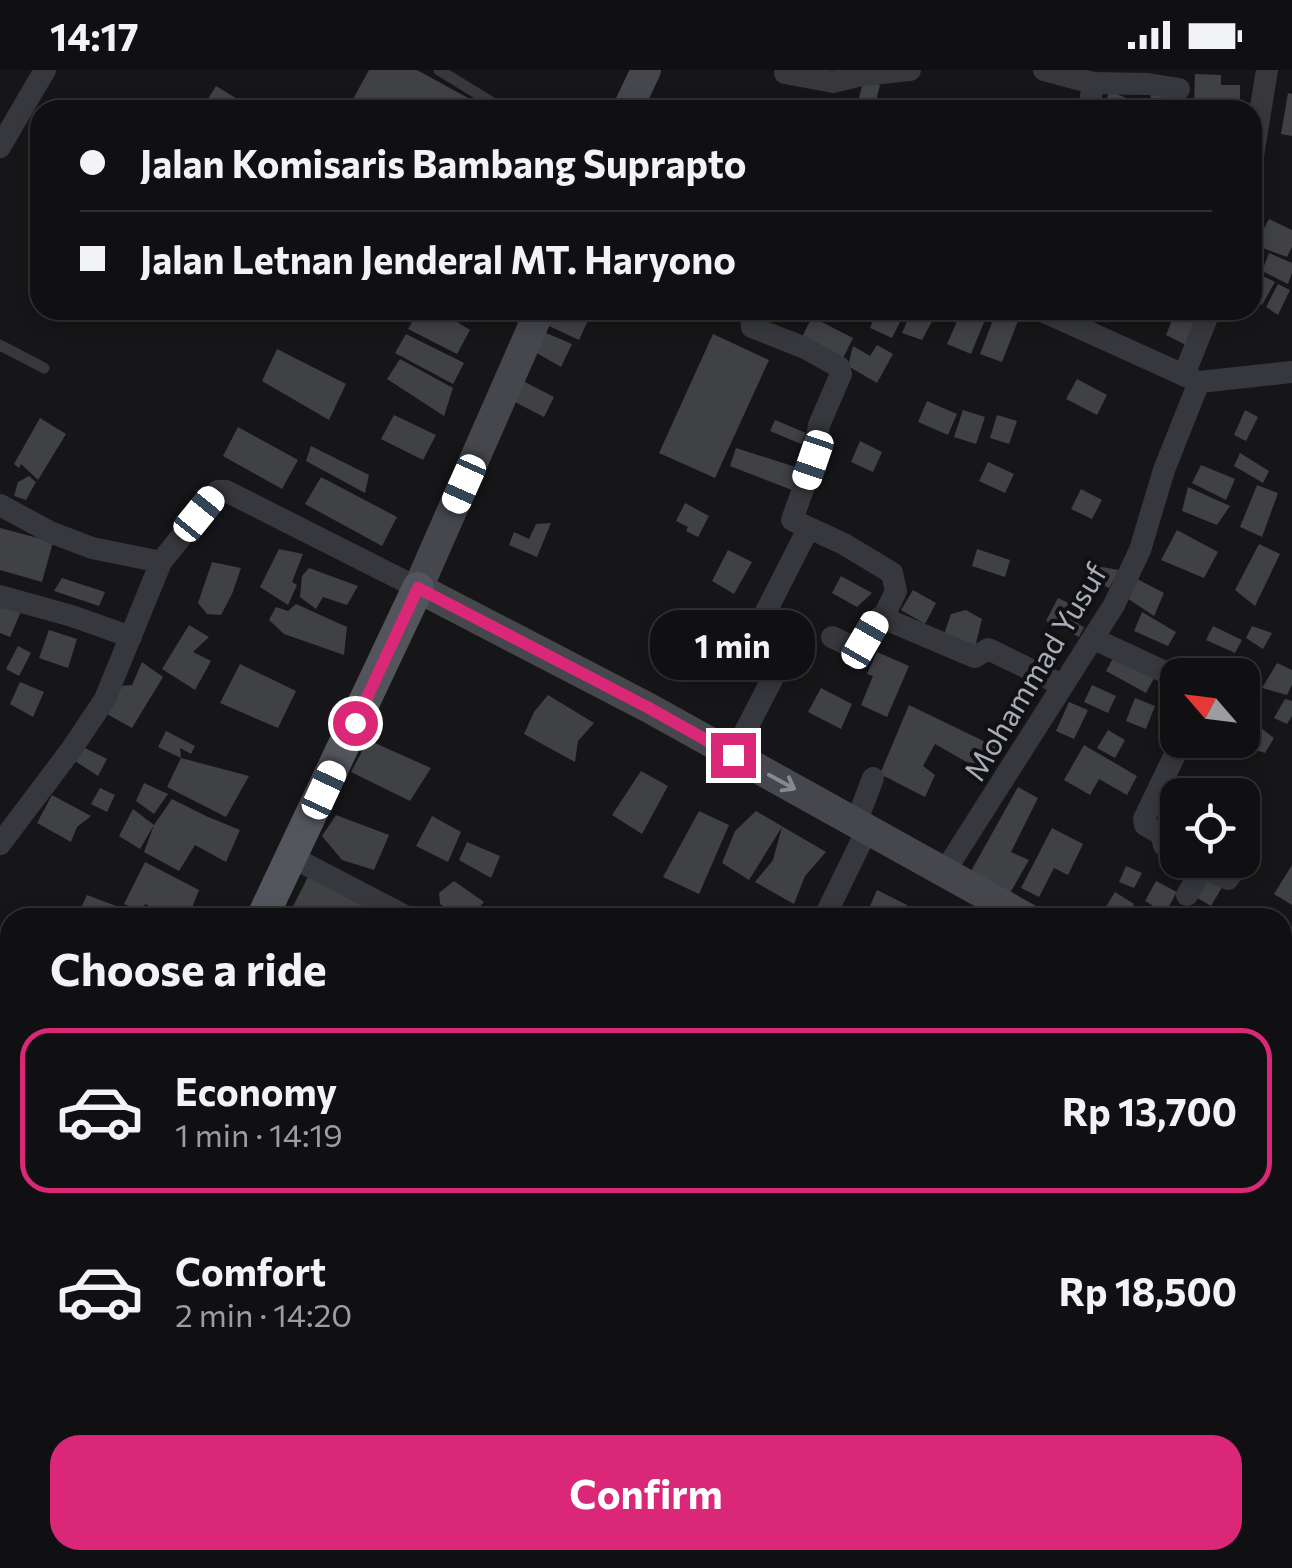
<!DOCTYPE html>
<html lang="en">
<head>
<meta charset="utf-8">
<style>
  body { margin:0; font-family:Commissioner,sans-serif; background:#19191b; color:#f1f3f6; height:100vh; display:flex; flex-direction:column; font-size:38px; white-space:nowrap }
  * { box-sizing:border-box; margin:0 }
  p { font-size:32px; color:#9c9d9f }
  .icon { flex:none; width:55px; height:55px; fill:none; stroke:currentColor; stroke-width:2; stroke-linecap:round; stroke-linejoin:round }
  .map { position:relative; flex:1; overflow:hidden }
  .drawer { position:absolute; left:0px; top:838px; width:1292px; height:662px; display:flex; flex-direction:column; background:#101012; border-radius:30px 30px 0 0; box-shadow:0 5px 15px #0003,0 0 0 2px #303032 }
  .drawer>* { flex:none }
  .top-card { position:absolute; left:30px; top:30px; width:1232px; height:220px; border-radius:30px; box-shadow:0 5px 15px #0003,0 0 0 2px #303032; display:grid; align-content:center; height:220px; padding:0 50px; background:#101012 }
  .needle { width:65px; rotate:298deg }
  .buttons { position:absolute; left:1160px; top:588px; display:grid; gap:20px }
  .buttons a { display:grid; place-items:center; width:100px; height:100px; border-radius:20px; background:#101012; box-shadow:0 5px 15px #0003,0 0 0 2px #303032; font-size:50px }
  .end { position:absolute; width:45px; height:45px; margin:-22px; border:12px solid #db2777; background:#fff; box-shadow:0 0 0 5px #fff }
  .from { border-radius:50% }
  .bubble { position:absolute; height:70px; border-radius:30px; background:#101012; box-shadow:0 5px 15px #0003,0 0 0 2px #303032; font-size:32px; font-weight:700; line-height:70px; text-align:center }
  .car { position:absolute; width:30px; height:60px; margin:-30px -15px; border-radius:12px; box-shadow:0 0 8px 2px #0007; background:linear-gradient(#fff 24%,#345 0 40%,#fff 0 76%,#345 0 86%,#fff 0) }
  .top-card b { display:flex; align-items:center; gap:35px; height:95px; font-size:38px }
  .top-card b+b { border-top:2px solid #303032 }
  .top-card i { width:25px; height:25px; background:#f1f3f6 }
  ul { padding:0; list-style:none }
  li { display:flex; align-items:center; gap:30px; height:165px; margin:0 20px 15px; padding:0 30px; border:5px solid transparent; border-radius:30px }
  li div { flex:1 }
  li b { display:block; font-size:38px }
  li em { font-style:normal; font-weight:700 }
  li.selected { border-color:#db2777 }
  li>.icon { width:90px; height:90px; stroke-width:1.5 }
  h2 { padding:0 50px; font-size:45px; line-height:120px }
  .action { display:flex; gap:20px; margin-top:auto; padding:20px 50px }
  .action a { flex:1; height:115px; border-radius:30px; background:#db2777; color:#fff; font-size:40px; font-weight:700; line-height:115px; text-align:center }
  .status { display:flex; justify-content:space-between; align-items:center; height:70px; padding:0 50px; background:#101012; direction:ltr }
  .status svg { height:28px; fill:currentColor }
  .map>svg:first-child { display:block }
  .built { fill:#222225 }
  .building { fill:#404145 }
  .lines { fill:none; stroke-linecap:round; stroke-linejoin:round }
  .service { stroke:#37383d; stroke-width:11 }
  .minor { stroke:#37383d; stroke-width:22 }
  .tertiary { stroke:#37383d; stroke-width:28 }
  .secondary { stroke:#45474d; stroke-width:30 }
  .primary { stroke:#53555c; stroke-width:32 }
  .oneway { stroke:#858993 }
  .route { stroke:#db2777; stroke-width:12 }
  .labels { text-anchor:middle; dominant-baseline:central; stroke-width:8; stroke-linejoin:round; paint-order:stroke }
  .street-label { font-size:30px; fill:#a8adb8; stroke:#111113 }
</style>
</head>
<body>
<div class="status"><b>14:17</b><svg viewBox="0 0 49 12"><path d="M0 12V9h3v3zM5 12V6h3v6zM10 12V3h3v9zM15 12V0h3v12zM26 1h20v11H26zM47 4h2v5h-2z"/></svg></div>
<div class="map">
<svg width="1292" height="1498" viewBox="0 0 1292 1498">
  <rect width="100%" height="100%" fill="#161618"/>
  <polygon class="built" points="1283,986 1292,991 1292,1498 991,1498 994,1490 1282,1490"/>
  <g class="building">
    <polygon points="369,0 417,0 468,28 461,40 347,40"/>
    <polygon points="1195,4 1221,5 1221,15 1240,15 1240,35 1194,33"/>
    <polygon points="864,9 880,15 874,39 857,35"/>
    <polygon points="216,16 249,36 246,40 201,40"/>
    <polygon points="1110,21 1133,31 1130,40 1101,40"/>
    <polygon points="1288,23 1292,24 1292,66 1281,64"/>
    <polygon points="1151,24 1171,26 1170,40 1149,40"/>
    <polygon points="1269,149 1292,160 1292,177 1287,187 1255,175"/>
    <polygon points="1269,183 1292,193 1292,203 1288,214 1262,201"/>
    <polygon points="1252,201 1275,212 1262,235 1252,230"/>
    <polygon points="1278,214 1290,220 1278,245 1266,237"/>
    <polygon points="419,240 438,240 470,260 457,284 408,259"/>
    <polygon points="553,240 583,240 591,244 579,270 547,255"/>
    <polygon points="877,240 906,240 892,268 870,258"/>
    <polygon points="912,240 938,240 922,270 902,263"/>
    <polygon points="962,240 989,240 971,284 947,274"/>
    <polygon points="1176,240 1183,240 1200,248 1186,275 1166,265"/>
    <polygon points="996,242 1018,251 1002,292 980,284"/>
    <polygon points="812,247 853,268 842,290 801,269"/>
    <polygon points="539,260 572,274 561,297 528,278"/>
    <polygon points="406,264 464,293 453,314 395,283"/>
    <polygon points="713,264 769,290 715,408 659,383"/>
    <polygon points="877,275 893,284 877,313 848,296 853,276 870,286"/>
    <polygon points="277,279 346,314 329,350 262,311"/>
    <polygon points="400,289 453,318 444,346 387,309"/>
    <polygon points="1077,309 1107,325 1097,345 1066,329"/>
    <polygon points="523,311 554,327 544,347 513,331"/>
    <polygon points="927,331 957,344 948,365 918,352"/>
    <polygon points="963,340 985,347 976,374 954,367"/>
    <polygon points="1245,340 1258,347 1246,371 1234,365"/>
    <polygon points="394,345 436,365 423,390 381,369"/>
    <polygon points="997,345 1017,351 1009,374 990,368"/>
    <polygon points="40,348 66,364 38,410 21,394 19,398 14,394"/>
    <polygon points="775,350 806,363 801,374 770,361"/>
    <polygon points="238,357 298,390 282,419 223,386"/>
    <polygon points="860,371 882,382 873,402 851,392"/>
    <polygon points="311,376 369,405 365,423 306,391"/>
    <polygon points="736,378 802,399 792,420 730,396"/>
    <polygon points="1240,383 1269,401 1263,413 1234,396"/>
    <polygon points="988,392 1014,404 1005,423 979,411"/>
    <polygon points="1201,395 1235,409 1226,430 1192,413"/>
    <polygon points="29,406 36,412 26,430 14,426 18,412"/>
    <polygon points="321,407 397,447 382,476 305,434"/>
    <polygon points="1257,415 1278,423 1262,467 1240,457"/>
    <polygon points="1188,417 1230,436 1217,455 1182,441"/>
    <polygon points="1081,419 1102,430 1092,449 1071,439"/>
    <polygon points="685,433 709,446 698,467 686,461 688,457 676,451"/>
    <polygon points="551,453 537,487 509,475 514,462 529,469 536,454"/>
    <polygon points="0,458 53,472 42,512 0,500"/>
    <polygon points="1177,460 1218,482 1204,508 1161,490"/>
    <polygon points="1259,474 1280,484 1255,536 1235,520"/>
    <polygon points="279,479 303,484 292,512 297,515 288,535 260,517"/>
    <polygon points="977,479 1010,490 1005,507 972,496"/>
    <polygon points="728,480 752,492 734,524 712,511"/>
    <polygon points="212,492 241,498 232,524 221,545 207,544 198,533"/>
    <polygon points="1096,496 1119,500 1109,518 1090,508"/>
    <polygon points="309,498 358,516 347,535 323,527 316,539 300,527 302,506"/>
    <polygon points="841,506 872,523 857,537 832,523"/>
    <polygon points="62,508 105,522 99,536 54,521"/>
    <polygon points="1135,508 1164,523 1154,546 1124,526"/>
    <polygon points="913,520 936,533 925,554 901,540"/>
    <polygon points="1058,528 1085,541 1078,554 1084,557 1079,567 1046,551"/>
    <polygon points="4,529 23,537 10,567 0,563 0,539"/>
    <polygon points="296,534 347,557 344,585 284,564 269,550 276,537 288,541"/>
    <polygon points="966,540 982,549 974,581 942,570 951,544"/>
    <polygon points="1142,542 1176,562 1168,576 1134,561"/>
    <polygon points="189,555 209,567 193,582 211,591 195,620 162,599"/>
    <polygon points="1213,556 1242,570 1235,583 1206,570"/>
    <polygon points="1252,556 1272,563 1263,579 1246,568"/>
    <polygon points="49,560 77,569 68,598 39,588"/>
    <polygon points="18,576 31,583 19,606 6,599"/>
    <polygon points="1117,581 1157,603 1146,623 1106,601"/>
    <polygon points="877,582 909,596 887,647 861,635 873,606 867,604"/>
    <polygon points="1243,589 1254,625 1250,631 1242,627 1242,605 1235,605"/>
    <polygon points="142,592 163,607 132,658 105,643 120,616 132,615"/>
    <polygon points="1277,593 1292,600 1292,615 1287,625 1262,618"/>
    <polygon points="240,594 296,621 278,658 220,633"/>
    <polygon points="20,612 44,622 33,647 10,634"/>
    <polygon points="1092,615 1116,626 1108,643 1084,632"/>
    <polygon points="821,618 852,634 841,659 808,642"/>
    <polygon points="548,625 594,653 578,671 575,692 524,664 534,642"/>
    <polygon points="1135,628 1155,636 1146,659 1126,651"/>
    <polygon points="1285,629 1292,631 1292,646 1287,654 1274,648"/>
    <polygon points="1069,632 1088,640 1074,669 1056,661"/>
    <polygon points="909,635 996,677 984,702 935,674 923,696 935,705 925,727 880,704"/>
    <polygon points="1256,654 1274,668 1265,683 1243,676"/>
    <polygon points="1108,660 1125,670 1115,688 1097,678"/>
    <polygon points="166,661 195,676 191,684 180,678 181,688 158,677"/>
    <polygon points="368,670 431,698 410,731 351,702"/>
    <polygon points="1084,675 1137,706 1127,725 1099,709 1090,725 1064,710"/>
    <polygon points="83,677 107,689 98,706 75,691"/>
    <polygon points="181,688 249,706 226,747 167,717"/>
    <polygon points="641,701 668,716 642,764 612,745"/>
    <polygon points="1175,709 1188,710 1180,725 1178,725 1178,752 1159,742"/>
    <polygon points="1237,710 1260,723 1242,754 1242,725 1229,725"/>
    <polygon points="144,713 168,724 154,744 136,731"/>
    <polygon points="1018,717 1038,728 1011,782 1029,790 1010,823 971,801"/>
    <polygon points="100,718 115,725 107,742 91,734"/>
    <polygon points="52,725 91,746 77,757 71,772 37,753"/>
    <polygon points="172,729 206,746 240,760 226,792 195,775 179,801 144,782 154,755 140,779 119,766 133,739 154,755"/>
    <polygon points="699,741 729,755 699,824 663,807"/>
    <polygon points="756,741 826,782 805,806 794,834 755,812 773,790 782,757 749,810 722,793 735,761"/>
    <polygon points="336,745 389,765 374,800 342,790 322,766"/>
    <polygon points="432,746 461,762 448,792 416,776"/>
    <polygon points="1052,758 1083,774 1068,805 1054,798 1039,827 1021,818"/>
    <polygon points="467,772 500,786 491,808 459,790"/>
    <polygon points="145,792 199,820 188,848 175,848 145,834 141,842 124,834"/>
    <polygon points="1292,795 1292,835 1274,824"/>
    <polygon points="1126,796 1142,803 1134,818 1119,812"/>
    <polygon points="311,801 401,848 296,848 289,844"/>
    <polygon points="1207,804 1224,814 1211,836 1194,826"/>
    <polygon points="454,811 484,832 476,841 477,848 462,848 440,834 439,823"/>
    <polygon points="1156,811 1177,822 1165,843 1145,831"/>
    <polygon points="877,820 907,835 901,848 865,848"/>
    <polygon points="1115,822 1134,834 1126,848 1099,848"/>
    <polygon points="87,825 119,837 117,848 76,848"/>
    <polygon points="7,948 10,949 10,988 0,984 0,952 4,954"/>
    <polygon points="1292,1070 1292,1498 1094,1498 1099,1490 1282,1490 1282,1088"/>
    <polygon points="0,1172 10,1176 10,1211 0,1207"/>
    <polygon points="267,1490 305,1490 315,1494 312,1498 262,1498"/>
    <polygon points="466,1490 504,1490 501,1498 462,1498"/>
    <polygon points="617,1490 667,1490 664,1498 614,1498"/>
    <polygon points="768,1490 881,1490 896,1498 783,1498"/>
  </g>
  <g class="lines">
    <g class="service">
      <polyline points="439,0 504,40"/>
      <polyline points="0,275 44,298"/>
    </g>
    <g class="minor">
      <polyline points="1044,0 1093,13"/>
      <polyline points="785,3 833,12 862,5 910,0"/>
      <polyline points="1089,40 1093,13 1148,14 1179,19"/>
      <polyline points="0,77 45,0"/>
      <polyline points="1252,92 1267,0"/>
      <polyline points="751,240 752,257 805,278 839,297 841,304 819,355 813,391 792,450 844,474 892,503 896,521 883,548"/>
      <polyline points="1040,240 1199,312 1292,302"/>
      <polyline points="1184,305 1210,240"/>
      <polyline points="0,435 50,462 92,478 161,492"/>
      <polyline points="0,526 72,546 131,567"/>
      <polyline points="832,567 855,578 860,577 879,548 883,548 975,587 988,579 1062,615"/>
      <polyline points="1094,569 1178,608"/>
      <polyline points="733,685 779,596 752,580 749,575 808,459"/>
      <polyline points="856,753 873,708"/>
      <polyline points="0,774 71,680 105,629 161,492 218,421 226,421 418,518"/>
      <polyline points="1178,782 1164,775 1161,764 1145,755 1144,749 1182,670"/>
      <polyline points="292,787 409,848"/>
      <polyline points="1190,790 1228,809 1241,790"/>
      <polyline points="945,801 1114,535 1140,480 1164,400 1199,312"/>
      <polyline points="1187,825 1203,797"/>
      <polyline points="824,848 867,760"/>
      <polyline points="1282,921 1292,906"/>
      <polyline points="0,1234 10,1238"/>
      <polyline points="528,1498 532,1490"/>
      <polyline points="674,1498 679,1490"/>
    </g>
    <g class="tertiary">
      <polyline points="362,1490 382,1498"/>
      <polyline points="992,1498 995,1490"/>
    </g>
    <g class="secondary">
      <polyline points="627,40 646,0"/>
      <polyline points="540,240 418,518 649,638 1027,848"/>
      <polyline points="1282,982 1292,987"/>
    </g>
    <g class="primary">
      <polyline points="262,848 418,518"/>
      <polyline points="0,1388 10,1367"/>
    </g>
  </g>
  <defs><path id="oneway-shaft" d="M-6 0H5M1.5-3L5.5 0L1.5 3" fill="none" stroke-width="1.6" stroke-linecap="round" stroke-linejoin="round" transform="scale(2.5)"/></defs>
  <use class="oneway" href="#oneway-shaft" transform="translate(782 712) rotate(29)"/>
  <g class="lines">
    <polyline class="route" points="355,653 418,518 649,638 733,685"/>
  </g>
  <g class="labels">
    <g class="street-label">
      <text transform="translate(1034 601) rotate(-59)">Mohammad Yusuf</text>
    </g>
  </g>
</svg>
<div class="buttons">
<a><svg class="needle" viewBox="-14 -14 28 28"><path d="M0-13l5 13h-10z" fill="#e53935"/><path d="M0 13l5-13h-10z" fill="#9c9d9f"/></svg></a>
<a><svg class="icon" aria-label="locate" viewBox="0 0 24 24"><circle cx="12" cy="12" r="6"/><path d="M12 2v4M12 18v4M2 12h4M18 12h4"/></svg></a>
</div>
<i class="end from" style="left:355px;top:653px"></i>
<i class="end" style="left:733px;top:685px"></i>
<div class="bubble" style="left:650px;top:540px;width:165px">1 min</div>
<i class="car" style="left:813px;top:390px;rotate:199deg"></i>
<i class="car" style="left:464px;top:414px;rotate:204deg"></i>
<i class="car" style="left:199px;top:444px;rotate:39deg"></i>
<i class="car" style="left:865px;top:570px;rotate:30deg"></i>
<i class="car" style="left:324px;top:720px;rotate:25deg"></i>
<div class="top-card">
<b><i class="from"></i>Jalan Komisaris Bambang Suprapto</b>
<b><i></i>Jalan Letnan Jenderal MT. Haryono</b>
</div>
<section class="drawer">
<h2>Choose a ride</h2>
<ul>
<li class="selected"><svg class="icon" aria-label="car" viewBox="0 0 24 24"><path d="M5 17H2v-5l4-1 3-4h7l3 4 3 1v5h-3M9 17h6M6 11h13"/><circle cx="7" cy="17" r="2"/><circle cx="17" cy="17" r="2"/></svg><div><b>Economy</b><p>1 min · 14:19</p></div><em>Rp 13,700</em></li>
<li><svg class="icon" aria-label="car" viewBox="0 0 24 24"><path d="M5 17H2v-5l4-1 3-4h7l3 4 3 1v5h-3M9 17h6M6 11h13"/><circle cx="7" cy="17" r="2"/><circle cx="17" cy="17" r="2"/></svg><div><b>Comfort</b><p>2 min · 14:20</p></div><em>Rp 18,500</em></li>
</ul>
<div class="action"><a>Confirm</a></div>
</section>
</div>
</body>
</html>
